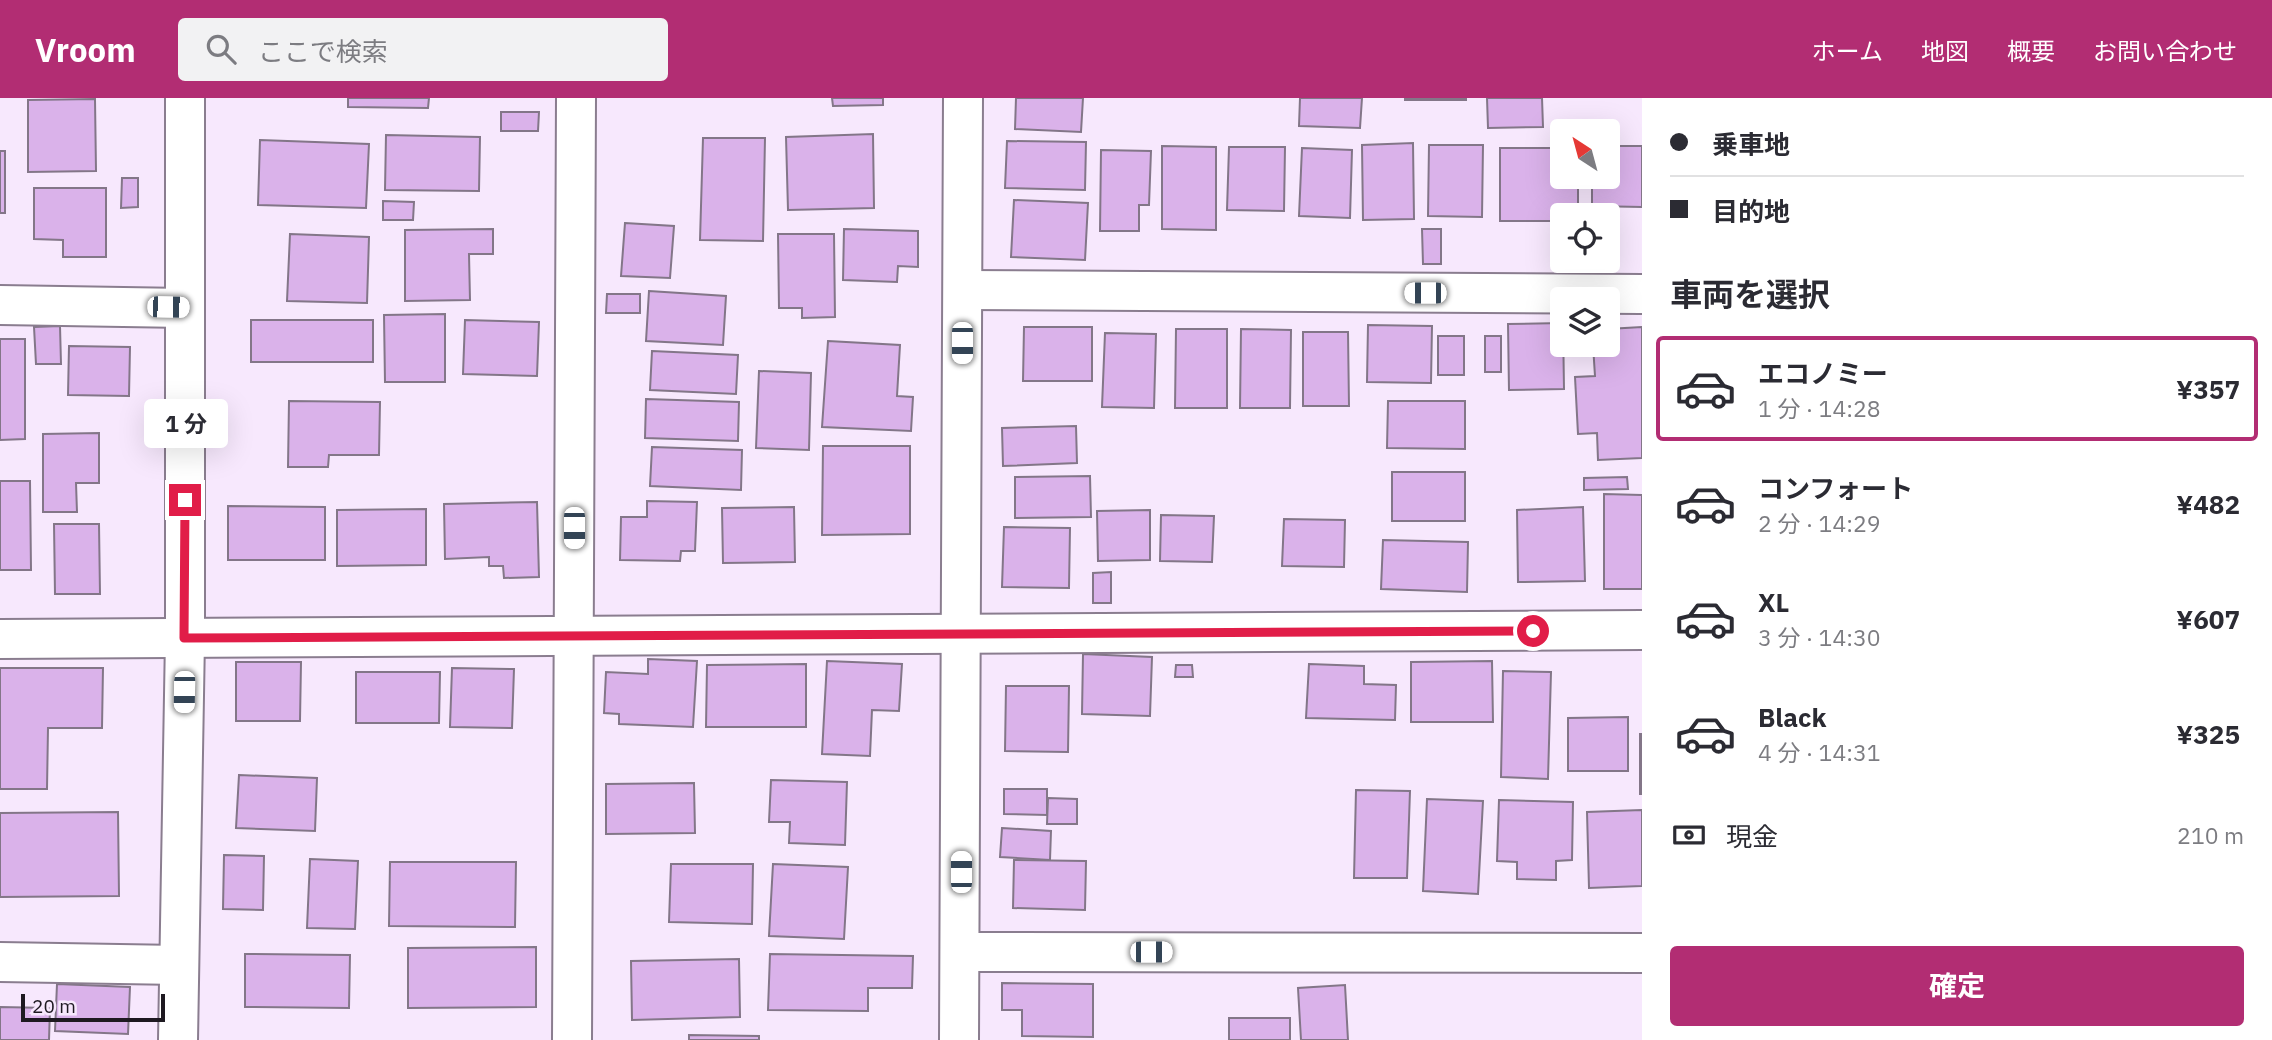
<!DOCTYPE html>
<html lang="ja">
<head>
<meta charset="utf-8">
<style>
  body { margin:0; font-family:"IBM Plex Sans","Noto Sans JP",sans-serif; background:#f2f2f3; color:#2b2b33; height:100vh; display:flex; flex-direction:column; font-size:26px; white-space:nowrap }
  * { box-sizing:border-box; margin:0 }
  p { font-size:23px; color:#7c7c81 }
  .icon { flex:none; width:38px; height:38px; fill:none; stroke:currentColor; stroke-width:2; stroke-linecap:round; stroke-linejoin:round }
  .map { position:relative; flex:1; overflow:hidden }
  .sheet { display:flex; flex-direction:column; background:#fff; width:630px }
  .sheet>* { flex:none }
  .guide { display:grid; align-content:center; height:154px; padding:0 28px; background:#fff }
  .needle { width:46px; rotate:324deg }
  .controls { position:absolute; left:1550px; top:21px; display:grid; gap:14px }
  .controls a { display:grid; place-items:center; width:70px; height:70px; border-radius:7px; background:#fff; box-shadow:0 7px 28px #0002; font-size:35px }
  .scale { position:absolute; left:21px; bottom:18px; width:144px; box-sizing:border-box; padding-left:7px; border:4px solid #1e1921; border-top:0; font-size:19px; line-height:24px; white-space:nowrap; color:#1e1921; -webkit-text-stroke:5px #f7e8fd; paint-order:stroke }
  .end { position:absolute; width:32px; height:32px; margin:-16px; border:9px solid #e11d48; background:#fff; box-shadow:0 0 0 4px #fff }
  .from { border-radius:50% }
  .bubble { position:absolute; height:49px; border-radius:7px; background:#fff; box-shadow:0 7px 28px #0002; font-size:23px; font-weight:700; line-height:49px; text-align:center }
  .car { position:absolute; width:21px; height:42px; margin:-21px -10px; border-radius:9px; box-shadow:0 0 5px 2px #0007; background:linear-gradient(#fff 24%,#345 0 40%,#fff 0 76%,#345 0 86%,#fff 0) }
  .guide b { display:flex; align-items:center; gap:24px; height:66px; font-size:26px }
  .guide b+b { border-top:2px solid #e1e1e2 }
  .guide i { width:18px; height:18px; background:#2b2b33 }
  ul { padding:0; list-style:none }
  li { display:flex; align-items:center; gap:21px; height:105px; margin:0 14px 10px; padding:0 14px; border:4px solid transparent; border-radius:7px }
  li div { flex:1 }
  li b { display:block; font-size:26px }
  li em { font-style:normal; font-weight:700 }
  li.active { border-color:#b22d73 }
  li>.icon { width:63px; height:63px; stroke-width:1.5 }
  h2 { padding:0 28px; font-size:32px; line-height:84px }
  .pay { display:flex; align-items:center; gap:18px; height:77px; padding:0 28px; font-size:26px }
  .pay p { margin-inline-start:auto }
  .primary-button { display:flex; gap:14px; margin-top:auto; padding:14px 28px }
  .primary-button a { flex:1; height:80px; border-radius:7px; background:#b22d73; color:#fff; font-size:28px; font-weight:700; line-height:80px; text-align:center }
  header { display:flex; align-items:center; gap:42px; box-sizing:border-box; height:98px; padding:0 35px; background:#b22d73; color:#fff }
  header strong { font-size:33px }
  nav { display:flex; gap:38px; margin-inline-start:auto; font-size:24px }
  .search { width:490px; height:63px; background:#f2f2f3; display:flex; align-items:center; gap:18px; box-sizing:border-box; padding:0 24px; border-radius:7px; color:#7c7c81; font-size:26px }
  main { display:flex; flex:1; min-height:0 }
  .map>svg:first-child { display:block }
  .building { fill:#dab2ea; stroke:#837688; stroke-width:2 }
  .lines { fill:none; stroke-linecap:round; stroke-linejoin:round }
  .minor-casing { stroke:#8a7d8f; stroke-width:42 }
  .minor { stroke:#fff; stroke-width:38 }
  .route { stroke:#e11d48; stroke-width:9 }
</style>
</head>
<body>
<header>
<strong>Vroom</strong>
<div class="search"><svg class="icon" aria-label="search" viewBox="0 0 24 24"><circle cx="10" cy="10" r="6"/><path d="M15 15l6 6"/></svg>ここで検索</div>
<nav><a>ホーム</a><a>地図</a><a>概要</a><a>お問い合わせ</a></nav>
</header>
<main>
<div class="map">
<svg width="1642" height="942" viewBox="0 0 1642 942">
  <rect width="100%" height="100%" fill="#f7e8fd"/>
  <g class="building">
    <polygon points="348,0 429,0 428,10 348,9"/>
    <polygon points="832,0 883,0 883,7 833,8"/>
    <polygon points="1016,0 1083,0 1081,34 1015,31"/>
    <polygon points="1300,0 1362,0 1360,30 1299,28"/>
    <rect x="1405" y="0" width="61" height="2"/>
    <polygon points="1487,0 1542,0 1543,29 1488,30"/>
    <polygon points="95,1 96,73 28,74 28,2"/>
    <polygon points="501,14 539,14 538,33 501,33"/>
    <polygon points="873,36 874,110 788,112 786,39"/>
    <polygon points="386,37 480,39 479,93 385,92"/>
    <polygon points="703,40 765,40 763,143 700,142"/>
    <polygon points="260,42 369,46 366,110 258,107"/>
    <polygon points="1007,43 1086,44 1085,92 1005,90"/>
    <polygon points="1413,45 1414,121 1363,122 1362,47"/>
    <polygon points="1429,47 1483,47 1482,119 1428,118"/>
    <polygon points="1162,48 1216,49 1216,132 1162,131"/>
    <polygon points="1608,48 1642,48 1642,109 1592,108 1592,79 1608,79"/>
    <polygon points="1229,49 1285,49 1284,113 1227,112"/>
    <polygon points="1302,50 1352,52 1350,120 1299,118"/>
    <polygon points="1500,50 1563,50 1563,79 1578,79 1578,117 1563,117 1563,123 1500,123"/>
    <polygon points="1101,52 1151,53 1149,107 1139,107 1139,133 1100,133"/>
    <rect x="0" y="53" width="5" height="62"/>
    <polygon points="122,80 138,80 138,109 121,110"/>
    <polygon points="34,90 106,90 106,159 63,159 63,142 34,141"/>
    <polygon points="1014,102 1088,105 1085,162 1011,159"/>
    <polygon points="383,103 414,104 413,122 383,122"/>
    <polygon points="625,125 674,128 670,180 621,178"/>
    <polygon points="493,131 493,156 469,156 470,202 405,203 405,132"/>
    <polygon points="844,131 918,133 918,169 898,168 897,184 843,182"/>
    <polygon points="1422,131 1441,131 1441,166 1423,166"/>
    <polygon points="290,136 369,139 367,205 287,203"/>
    <polygon points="778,136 834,136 835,219 802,220 802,210 779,210"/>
    <polygon points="649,193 726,198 723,247 646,243"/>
    <polygon points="607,196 640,196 640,215 606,215"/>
    <polygon points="445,216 445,284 385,284 384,217"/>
    <rect x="251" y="222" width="122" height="42"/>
    <polygon points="465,222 539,224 537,278 463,276"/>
    <polygon points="1563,225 1564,291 1509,292 1508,226"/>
    <polygon points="1368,227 1432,228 1431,285 1367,284"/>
    <polygon points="60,228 61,266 36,266 34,229"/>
    <polygon points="1024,229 1092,229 1092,283 1023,283"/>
    <polygon points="1642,229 1642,360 1598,362 1597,335 1578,336 1575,279 1595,278 1593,247 1608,247 1608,231"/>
    <polygon points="1176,231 1227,231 1227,310 1175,310"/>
    <polygon points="1241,231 1291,232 1290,310 1240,310"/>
    <polygon points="1303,234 1348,234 1349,308 1303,308"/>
    <polygon points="1105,235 1156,236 1154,310 1102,309"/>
    <rect x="1438" y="238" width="26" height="39"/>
    <rect x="1485" y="238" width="16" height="36"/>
    <polygon points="0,241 25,241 25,341 0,342"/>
    <polygon points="828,243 900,247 897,298 913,299 911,333 822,329"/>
    <polygon points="69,248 130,249 129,298 68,297"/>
    <polygon points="652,253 738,257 736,296 650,292"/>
    <polygon points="759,273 811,275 809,352 756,350"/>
    <polygon points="646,301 739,304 738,343 645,340"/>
    <polygon points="289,303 380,304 379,357 329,357 328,369 288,369"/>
    <polygon points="1388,303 1465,303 1465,351 1387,350"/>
    <polygon points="1076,328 1077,365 1003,368 1002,330"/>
    <polygon points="99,335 99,385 76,385 77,414 43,414 43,336"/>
    <polygon points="823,348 910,348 910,436 822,437"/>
    <polygon points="652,349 742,352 741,392 650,388"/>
    <rect x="1392" y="374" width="73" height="49"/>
    <polygon points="1090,378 1091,419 1015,420 1015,379"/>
    <polygon points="1627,379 1628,391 1584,392 1584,380"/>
    <polygon points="0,383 30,383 31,472 0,472"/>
    <polygon points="1604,396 1642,397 1642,491 1604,491"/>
    <polygon points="647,403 697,404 695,453 681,453 680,463 620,462 621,419 647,419"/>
    <polygon points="537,404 539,479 504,480 503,468 489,468 489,459 445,461 444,406"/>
    <polygon points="228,408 325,409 325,462 228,462"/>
    <polygon points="794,409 795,464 723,465 722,410"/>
    <polygon points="1583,409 1585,483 1518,484 1517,412"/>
    <polygon points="426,411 426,467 337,468 337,412"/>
    <polygon points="1150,412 1150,462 1098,463 1097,413"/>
    <polygon points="1161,417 1214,418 1212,464 1160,463"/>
    <polygon points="1284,421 1345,422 1344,469 1282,468"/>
    <polygon points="54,426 99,426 100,496 55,496"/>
    <polygon points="1004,429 1070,430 1069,490 1002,489"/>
    <polygon points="1383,442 1468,444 1467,494 1381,491"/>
    <polygon points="1111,474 1111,505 1093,505 1093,475"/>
    <polygon points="1083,556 1152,559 1150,618 1082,616"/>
    <polygon points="648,561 697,563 693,629 619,626 619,616 604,615 606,574 648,576"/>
    <polygon points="827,563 902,566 899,613 872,612 870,658 822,656"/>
    <polygon points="1492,563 1493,624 1411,624 1411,564"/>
    <polygon points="236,564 301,564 300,623 236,623"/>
    <polygon points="806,566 806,629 706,629 707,567"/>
    <polygon points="1309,566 1364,568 1364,586 1396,587 1395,622 1306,620"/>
    <polygon points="1176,567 1192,567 1193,579 1175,579"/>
    <polygon points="0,570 103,570 102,630 48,630 47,691 0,691"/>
    <polygon points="452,570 514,571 512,630 450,629"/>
    <polygon points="1503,573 1551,574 1548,681 1501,679"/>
    <polygon points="356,574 440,574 439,625 356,625"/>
    <polygon points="1006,588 1069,588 1068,654 1005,653"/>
    <polygon points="1628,619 1628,673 1568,673 1568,620"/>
    <rect x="1640" y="636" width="2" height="60"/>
    <polygon points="239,677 317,680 315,733 236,730"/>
    <polygon points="771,682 847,684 845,747 789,745 790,724 769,724"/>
    <polygon points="694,685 695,735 606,736 606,686"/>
    <polygon points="1004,691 1047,691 1047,717 1004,716"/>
    <polygon points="1356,692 1410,693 1407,780 1354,780"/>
    <polygon points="1048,700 1077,701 1077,726 1047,726"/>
    <polygon points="1427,701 1483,703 1478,796 1423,793"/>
    <polygon points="1499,702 1573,704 1572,762 1556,763 1556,782 1517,781 1517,764 1497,763"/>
    <polygon points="1642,712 1642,788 1589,790 1587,714"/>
    <polygon points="118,714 119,798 0,799 0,715"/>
    <polygon points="1002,730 1051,733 1050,762 1000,759"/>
    <polygon points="224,757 264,758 263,812 223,811"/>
    <polygon points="310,761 358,763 355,831 307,830"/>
    <polygon points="1014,762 1086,763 1085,812 1013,810"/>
    <polygon points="390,764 516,764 515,829 389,828"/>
    <polygon points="671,766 753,766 752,826 669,824"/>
    <polygon points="773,766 848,769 844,841 769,838"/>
    <polygon points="536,849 536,909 408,910 408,850"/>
    <polygon points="245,856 350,857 349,910 245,909"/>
    <polygon points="770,856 913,858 912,890 868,890 868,913 768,912"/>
    <polygon points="739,861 740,919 632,922 631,863"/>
    <polygon points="1002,885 1093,886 1093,939 1022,938 1022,912 1002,912"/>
    <polygon points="57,886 130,889 128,936 55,933"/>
    <polygon points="1345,887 1348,942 1301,942 1298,890"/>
    <polygon points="0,909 50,910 49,942 0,942"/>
    <rect x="1229" y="920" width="61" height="22"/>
    <polygon points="689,937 759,938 759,942 689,942"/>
  </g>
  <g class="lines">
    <g class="minor-casing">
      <g id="minor">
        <polyline points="963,192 1642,196"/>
        <polyline points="0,207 185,210"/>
        <polyline points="0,541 1642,532"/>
        <polyline points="961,854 1642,855"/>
        <polyline points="0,864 179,867"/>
        <polyline points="178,942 185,540 185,0"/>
        <polyline points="572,942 576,0"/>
        <polyline points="959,942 963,0"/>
      </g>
    </g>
    <use href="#minor" class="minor"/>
  </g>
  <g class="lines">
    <polyline class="route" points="185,402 184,540 1533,533"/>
  </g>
</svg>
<div class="controls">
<a><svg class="needle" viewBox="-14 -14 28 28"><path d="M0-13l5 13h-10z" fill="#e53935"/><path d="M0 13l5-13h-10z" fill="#7c7c81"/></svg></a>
<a><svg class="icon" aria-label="locate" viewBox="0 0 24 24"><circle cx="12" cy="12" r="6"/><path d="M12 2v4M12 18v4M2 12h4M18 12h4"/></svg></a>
<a><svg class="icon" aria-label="layers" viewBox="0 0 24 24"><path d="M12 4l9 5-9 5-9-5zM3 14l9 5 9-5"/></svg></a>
</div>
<div class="scale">20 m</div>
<i class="end from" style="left:1533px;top:533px"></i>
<i class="end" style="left:185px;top:402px"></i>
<div class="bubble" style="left:144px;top:301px;width:84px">1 分</div>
<i class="car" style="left:1425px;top:195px;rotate:270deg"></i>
<i class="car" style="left:168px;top:209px;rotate:91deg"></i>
<i class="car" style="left:962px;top:245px;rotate:180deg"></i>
<i class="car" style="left:574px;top:430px;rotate:180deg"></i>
<i class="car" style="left:184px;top:594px;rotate:181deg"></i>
<i class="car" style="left:961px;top:774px;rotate:0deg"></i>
<i class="car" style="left:1151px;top:854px;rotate:90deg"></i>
</div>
<section class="sheet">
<div class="guide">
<b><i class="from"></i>乗車地</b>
<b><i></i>目的地</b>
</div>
<h2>車両を選択</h2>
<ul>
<li class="active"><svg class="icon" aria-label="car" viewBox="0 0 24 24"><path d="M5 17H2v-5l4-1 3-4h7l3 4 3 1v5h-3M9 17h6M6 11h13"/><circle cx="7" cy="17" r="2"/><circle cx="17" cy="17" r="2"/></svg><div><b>エコノミー</b><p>1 分 · 14:28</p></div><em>¥357</em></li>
<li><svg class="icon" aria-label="car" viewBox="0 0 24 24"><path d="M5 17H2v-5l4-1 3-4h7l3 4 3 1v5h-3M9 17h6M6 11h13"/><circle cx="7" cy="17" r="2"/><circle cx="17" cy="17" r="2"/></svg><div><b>コンフォート</b><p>2 分 · 14:29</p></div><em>¥482</em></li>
<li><svg class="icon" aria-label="car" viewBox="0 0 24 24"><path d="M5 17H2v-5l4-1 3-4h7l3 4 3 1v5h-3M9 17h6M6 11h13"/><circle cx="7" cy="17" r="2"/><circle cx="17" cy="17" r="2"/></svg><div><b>XL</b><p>3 分 · 14:30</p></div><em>¥607</em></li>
<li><svg class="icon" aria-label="car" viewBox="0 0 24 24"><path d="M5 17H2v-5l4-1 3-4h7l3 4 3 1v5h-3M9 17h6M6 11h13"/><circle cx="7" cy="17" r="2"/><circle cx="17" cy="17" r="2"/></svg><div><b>Black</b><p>4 分 · 14:31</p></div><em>¥325</em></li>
</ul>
<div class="pay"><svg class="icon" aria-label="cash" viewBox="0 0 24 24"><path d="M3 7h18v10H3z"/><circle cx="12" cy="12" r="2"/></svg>現金<p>210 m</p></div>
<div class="primary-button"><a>確定</a></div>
</section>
</main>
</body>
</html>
